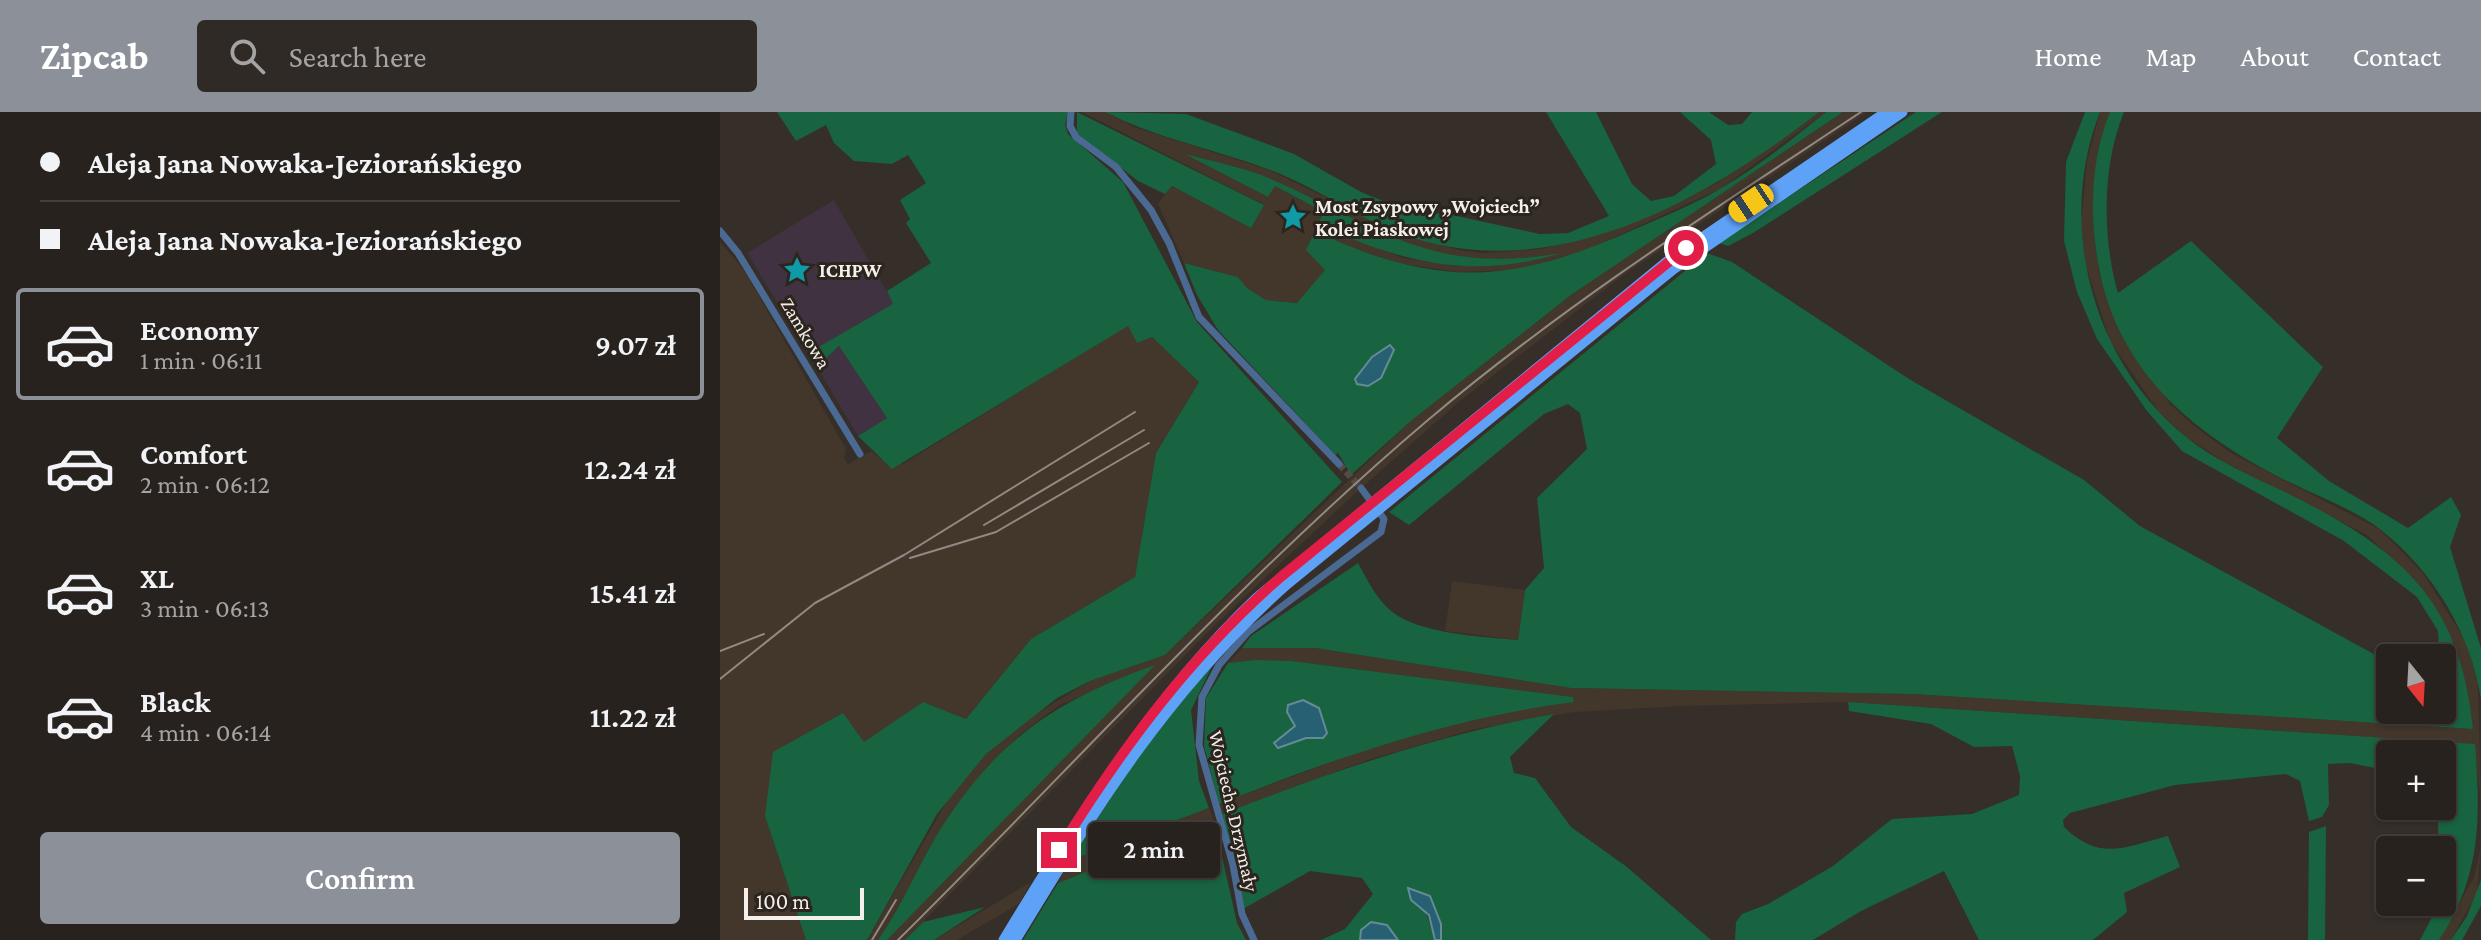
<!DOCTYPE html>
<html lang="en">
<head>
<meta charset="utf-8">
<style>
  body { margin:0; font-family:"Crimson Pro",serif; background:#302a27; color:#f1f3f6; height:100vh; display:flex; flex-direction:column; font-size:30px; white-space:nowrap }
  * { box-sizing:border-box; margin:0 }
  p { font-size:26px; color:#a5a4a4 }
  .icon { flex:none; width:44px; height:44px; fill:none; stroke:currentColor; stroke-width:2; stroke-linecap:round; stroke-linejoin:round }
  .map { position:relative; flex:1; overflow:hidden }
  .panel { display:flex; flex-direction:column; background:#28221e; width:720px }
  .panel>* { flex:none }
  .guide { display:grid; align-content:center; height:176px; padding:0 40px; background:#28221e }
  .needle { width:52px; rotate:162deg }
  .tools { position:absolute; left:1656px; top:532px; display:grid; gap:16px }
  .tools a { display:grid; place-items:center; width:80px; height:80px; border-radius:8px; background:#28221e; box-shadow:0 2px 6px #0004,0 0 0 2px #443f3c; font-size:40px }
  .scale { position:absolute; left:24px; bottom:20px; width:120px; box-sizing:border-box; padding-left:8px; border:4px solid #f5efeb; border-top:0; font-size:22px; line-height:28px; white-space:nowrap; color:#f5efeb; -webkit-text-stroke:6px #2c251e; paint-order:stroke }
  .end { position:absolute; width:36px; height:36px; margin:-18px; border:10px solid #e11d48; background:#fff; box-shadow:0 0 0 4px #fff }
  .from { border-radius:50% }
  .bubble { position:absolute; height:56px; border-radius:8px; background:#28221e; box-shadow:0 2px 6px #0004,0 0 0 2px #443f3c; font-size:26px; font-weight:600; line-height:56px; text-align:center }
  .car { position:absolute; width:24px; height:48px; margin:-24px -12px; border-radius:10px; box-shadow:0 0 6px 2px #0007; background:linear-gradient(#f5c518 24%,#345 0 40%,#f5c518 0 76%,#345 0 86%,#f5c518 0) }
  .guide b { display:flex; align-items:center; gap:28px; height:76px; font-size:30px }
  .guide b+b { border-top:2px solid #443f3c }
  .guide i { width:20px; height:20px; background:#f1f3f6 }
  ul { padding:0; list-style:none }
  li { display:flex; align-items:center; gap:24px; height:112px; margin:0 16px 12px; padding:0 24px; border:4px solid transparent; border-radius:8px }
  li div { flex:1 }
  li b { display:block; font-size:30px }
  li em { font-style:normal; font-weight:600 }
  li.on { border-color:#8c9099 }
  li>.icon { width:72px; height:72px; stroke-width:1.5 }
  .cta { display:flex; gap:16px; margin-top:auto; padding:16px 40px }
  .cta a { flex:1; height:92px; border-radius:8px; background:#8c9099; color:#fff; font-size:32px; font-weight:600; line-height:92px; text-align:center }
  header { display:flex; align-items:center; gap:48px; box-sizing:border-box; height:112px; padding:0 40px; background:#8c9099; color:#fff }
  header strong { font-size:38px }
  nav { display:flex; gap:44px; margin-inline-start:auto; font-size:28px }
  .search { width:560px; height:72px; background:#302a27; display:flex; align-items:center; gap:20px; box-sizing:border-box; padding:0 28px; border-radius:8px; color:#a5a4a4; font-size:30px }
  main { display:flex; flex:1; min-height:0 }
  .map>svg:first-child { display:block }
  .commercial { fill:#403240 }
  .built { fill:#43362b; fill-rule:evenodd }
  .green { fill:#186340; fill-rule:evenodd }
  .water { fill:#276073; stroke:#658b97; stroke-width:2 }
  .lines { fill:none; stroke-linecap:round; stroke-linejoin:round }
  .street-tunnel { stroke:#534b45; stroke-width:7; stroke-dasharray:7 3.5; stroke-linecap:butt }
  .street { stroke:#4a6a94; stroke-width:7 }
  .primary { stroke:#5ea2f8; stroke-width:11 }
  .rail { stroke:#908984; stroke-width:2 }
  .route { stroke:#e11d48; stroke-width:10 }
  .labels { text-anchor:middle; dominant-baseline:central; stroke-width:6; stroke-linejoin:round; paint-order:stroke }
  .poi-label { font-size:20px; font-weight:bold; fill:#f5efeb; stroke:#2c251e; text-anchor:start }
  .street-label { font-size:20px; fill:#f5efeb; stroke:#2c251e }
</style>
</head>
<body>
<header>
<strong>Zipcab</strong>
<div class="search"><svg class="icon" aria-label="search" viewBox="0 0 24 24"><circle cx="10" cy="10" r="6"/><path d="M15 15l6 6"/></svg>Search here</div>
<nav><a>Home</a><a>Map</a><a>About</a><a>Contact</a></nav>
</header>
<main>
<section class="panel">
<div class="guide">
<b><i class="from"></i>Aleja Jana Nowaka-Jeziorańskiego</b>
<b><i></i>Aleja Jana Nowaka-Jeziorańskiego</b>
</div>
<ul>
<li class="on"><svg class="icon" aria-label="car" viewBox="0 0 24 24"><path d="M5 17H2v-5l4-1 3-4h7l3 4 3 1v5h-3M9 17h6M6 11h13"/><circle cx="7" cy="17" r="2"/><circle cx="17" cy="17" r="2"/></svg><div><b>Economy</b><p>1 min · 06:11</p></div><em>9.07 zł</em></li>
<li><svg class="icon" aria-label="car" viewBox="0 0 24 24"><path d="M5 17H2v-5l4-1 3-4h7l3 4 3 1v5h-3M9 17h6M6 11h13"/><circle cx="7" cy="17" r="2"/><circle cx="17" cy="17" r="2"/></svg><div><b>Comfort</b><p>2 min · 06:12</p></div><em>12.24 zł</em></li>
<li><svg class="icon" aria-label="car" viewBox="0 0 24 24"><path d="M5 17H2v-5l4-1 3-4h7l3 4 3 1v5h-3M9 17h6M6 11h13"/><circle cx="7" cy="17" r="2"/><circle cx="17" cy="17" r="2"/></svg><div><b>XL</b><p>3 min · 06:13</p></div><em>15.41 zł</em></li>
<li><svg class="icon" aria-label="car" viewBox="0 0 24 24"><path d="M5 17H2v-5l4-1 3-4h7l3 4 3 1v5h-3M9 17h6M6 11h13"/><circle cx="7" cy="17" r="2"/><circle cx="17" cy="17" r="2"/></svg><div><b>Black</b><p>4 min · 06:14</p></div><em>11.22 zł</em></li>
</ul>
<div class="cta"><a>Confirm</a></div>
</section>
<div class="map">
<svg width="1761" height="828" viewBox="0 0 1761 828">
  <rect width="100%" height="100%" fill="#362e28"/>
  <g class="commercial">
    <polygon points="114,88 174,192 88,241 27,141"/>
    <polygon points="119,234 167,306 138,324 97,255"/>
  </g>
  <g class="built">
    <path d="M362 0H385L414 15 549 58 683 122 739 138 764 141 820 137 885 121 919 107 997 71 1099 0H1106L1000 77 869 137 800 158 739 160 682 152 629 135 578 191 546 188 527 176 518 165 464 151 438 92 451 74 531 115 543 92ZM469 43 514 54 556 69 653 119 702 137 736 145 781 148 833 143 773 154H738L683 146 599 112 604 100 555 74 548 85Z"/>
    <polygon points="1123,0 1147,0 906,161 740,289 631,385 495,513 185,828 166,828 433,554 340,593 303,620 274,649 231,701 166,816 158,828 147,828 231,682 266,642 299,612 370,569 445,543 692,308 851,183"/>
    <polygon points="1380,0 1390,0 1378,41 1374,120 1379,160 1388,188 1450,292 1473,313 1511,341 1659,417 1703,461 1745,528 1758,569 1761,691 1754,632 1128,590 962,594 855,600 809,607 752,618 651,647 502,702 499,692 648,636 749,607 854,589 852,585 572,549 508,551 522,536 595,536 851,576 1192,582 1753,617 1735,532 1694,467 1647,423 1506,351 1466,325 1439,300 1390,229 1365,151 1361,112 1367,49"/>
    <polygon points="0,130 24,158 126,337 124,346 128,352 151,339 161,347 183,352 408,213 432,225 479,270 436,341 415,465 311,527 246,607 203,590 45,704 86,828 0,828"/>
    <polygon points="732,469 805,478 798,528 725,519"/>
    <polygon points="489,696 494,709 338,771 349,749"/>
    <polygon points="1761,735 1757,781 1731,828 1719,828 1754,765"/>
    <polygon points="311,770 299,792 237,828 214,828"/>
  </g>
  <g class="green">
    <polygon points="57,0 348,0 345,13 348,22 403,70 477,210 622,370 445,543 370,569 337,586 266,642 217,702 147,828 86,828 45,704 53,640 123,601 144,630 203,590 246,607 311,527 415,465 436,341 479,270 432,225 417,231 408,214 172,357 138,324 167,306 119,234 97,255 88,241 173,192 167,179 211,151 186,111 190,107 180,88 206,71 188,43 172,52 134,49 114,31 106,13 76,29"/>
    <polygon points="357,0 544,93 531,116 452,74 445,82 418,69 357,21"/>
    <path d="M385 0 466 2 574 42 641 80 688 99 732 103 820 122 848 121 889 104 826 0H876L912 72 931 89 954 84 996 52 991 28 960 0H989L1008 13 1022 12 1032 0H1099C983 90 831 176 681 122 636 105 596 75 550 58 495 37 438 27 385 0Z"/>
    <path d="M1106 0H1123L851 183 692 308 631 363 618 341 615 343 498 218 477 183 464 151 518 165 527 176 546 188 577 191 605 158 586 138 595 119C717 177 793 172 915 117 945 104 975 92 1003 75 1040 54 1073 26 1106 0ZM670 233 674 238 661 266 642 255Z"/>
    <polygon points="1196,0 1222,0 1033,121 1008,134 999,131"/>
    <path d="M1365 0H1380C1336 112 1372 249 1465 324 1494 348 1531 364 1565 380 1678 436 1740 485 1753 617L1192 582 851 576 595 536H522L531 524 638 451C649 471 660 494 680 505 709 522 764 525 798 528L805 478 824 456 817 386 867 337 860 301 848 292 824 302 689 413 669 400 987 141 1012 150 1189 267 1364 368 1420 414 1670 551V598H1722L1718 519 1697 485 1624 429 1462 339 1427 299 1377 227 1357 180 1344 129 1346 50Z"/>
    <path d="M1390 0H1404C1382 53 1382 126 1398 181L1471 129 1603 255 1557 326 1609 369 1688 416 1731 385 1741 403 1730 435 1761 536V587C1751 522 1713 459 1661 418 1634 397 1599 385 1569 370 1470 321 1391 255 1376 138 1370 93 1372 43 1390 0Z"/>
    <path d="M465 42C496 50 528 56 558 70 666 119 713 163 841 141 753 169 679 150 598 112L604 100 555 74 548 85Z"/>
    <polygon points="495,548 471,598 479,669 489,696 349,749 429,629"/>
    <path d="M536 548 572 549 853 585 854 590C729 606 615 646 499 692L484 634 486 586 508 551Z"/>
    <path d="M435 553 167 828H158C186 788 203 741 231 701 286 621 345 585 435 553Z"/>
    <path d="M1128 590 1755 632C1761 707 1761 765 1719 828H1700L1711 807 1713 790H1722L1717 694H1722V642H1670V659L1630 651 1608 652 1609 693 1602 705 1589 709 1580 669 1566 662 1455 673 1350 701 1343 708 1344 715C1380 750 1405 735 1448 724L1460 755 1404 781 1407 800 1373 828H1259L1224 759 1141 799 1093 828H1015L1016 810 1022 802 1048 792 1113 754 1172 707 1252 702 1299 683 1300 664 1292 634 1254 635 1211 612 1129 599Z"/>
    <path d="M834 602 790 645 794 661 815 666 851 715 907 755 991 828H721V812L705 797 715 828H678L645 813 640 828H601L625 817 653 782 642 766 590 759 523 797 502 702C611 660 719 622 834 602Z"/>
    <polygon points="494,709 517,811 526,828 303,828 338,771"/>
    <polygon points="1606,714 1605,828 1588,828 1589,720"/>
    <polygon points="1761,768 1761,794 1742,828 1731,828 1747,804"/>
    <polygon points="265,795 214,828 185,828 203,810"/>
  </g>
  <g class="water">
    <polygon points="670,233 674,238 661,266 648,274 637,272 635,267 652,245"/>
    <polygon points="583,588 599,596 607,621 603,626 586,626 558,636 554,631 575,614 567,600 568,593"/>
    <polygon points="688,776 710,784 721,812 721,828 715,828 709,803 691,788"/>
    <polygon points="651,810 667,813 678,828 640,828 641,818"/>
  </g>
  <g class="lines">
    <polyline class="street-tunnel" points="619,352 641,376"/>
    <g class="street">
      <polyline points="351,0 350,14 356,25 396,55 431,98 449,131 479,205 619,352"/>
      <polyline points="0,119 18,141 140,342"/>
      <polyline points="534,828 522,802 513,753 479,633 482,585 499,553 528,520 661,420 664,407 641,376"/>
    </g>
    <g class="primary">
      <path d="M284 828C359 705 432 586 537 486L947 150 1167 0"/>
      <path d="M295 828C377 693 448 577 568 471L953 157 1182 0"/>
    </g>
    <g class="rail">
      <polyline points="264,413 424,318"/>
      <polyline points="190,446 276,420 429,331"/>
      <polyline points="0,539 44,522"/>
      <polyline points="0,567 95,491 184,443 415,300"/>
      <polyline points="152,828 176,788"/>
      <path d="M178 828C354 654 519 468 708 308 844 193 993 98 1141 0"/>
    </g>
  </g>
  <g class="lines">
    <path class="route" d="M339 738C402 636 471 543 562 464L966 136"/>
  </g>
  <defs>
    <g id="sight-bare" transform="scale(2.16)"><path d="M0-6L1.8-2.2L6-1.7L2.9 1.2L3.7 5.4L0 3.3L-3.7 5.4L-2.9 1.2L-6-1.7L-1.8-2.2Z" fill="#0f9aa8" stroke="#2c251e" stroke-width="2.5" paint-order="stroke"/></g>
  </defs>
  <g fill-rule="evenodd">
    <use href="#sight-bare" x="573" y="105"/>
    <use href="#sight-bare" x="77" y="158"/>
  </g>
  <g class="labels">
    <g class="poi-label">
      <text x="595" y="94">Most Zsypowy „Wojciech”<tspan x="595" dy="23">Kolei Piaskowej</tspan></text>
      <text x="99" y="158">ICHPW</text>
    </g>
    <g class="street-label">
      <text transform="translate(86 221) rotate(59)">Zamkowa</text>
      <text transform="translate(514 699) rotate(77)">Wojciecha Drzymały</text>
    </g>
  </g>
</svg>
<div class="tools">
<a><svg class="needle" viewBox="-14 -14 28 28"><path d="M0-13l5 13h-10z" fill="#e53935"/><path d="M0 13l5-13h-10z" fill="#a5a4a4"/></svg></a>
<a>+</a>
<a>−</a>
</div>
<div class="scale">100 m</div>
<i class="end from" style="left:966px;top:136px"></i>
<i class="end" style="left:339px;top:738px"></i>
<div class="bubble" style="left:368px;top:710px;width:132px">2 min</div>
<i class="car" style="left:1031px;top:91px;rotate:236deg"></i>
</div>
</main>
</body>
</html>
